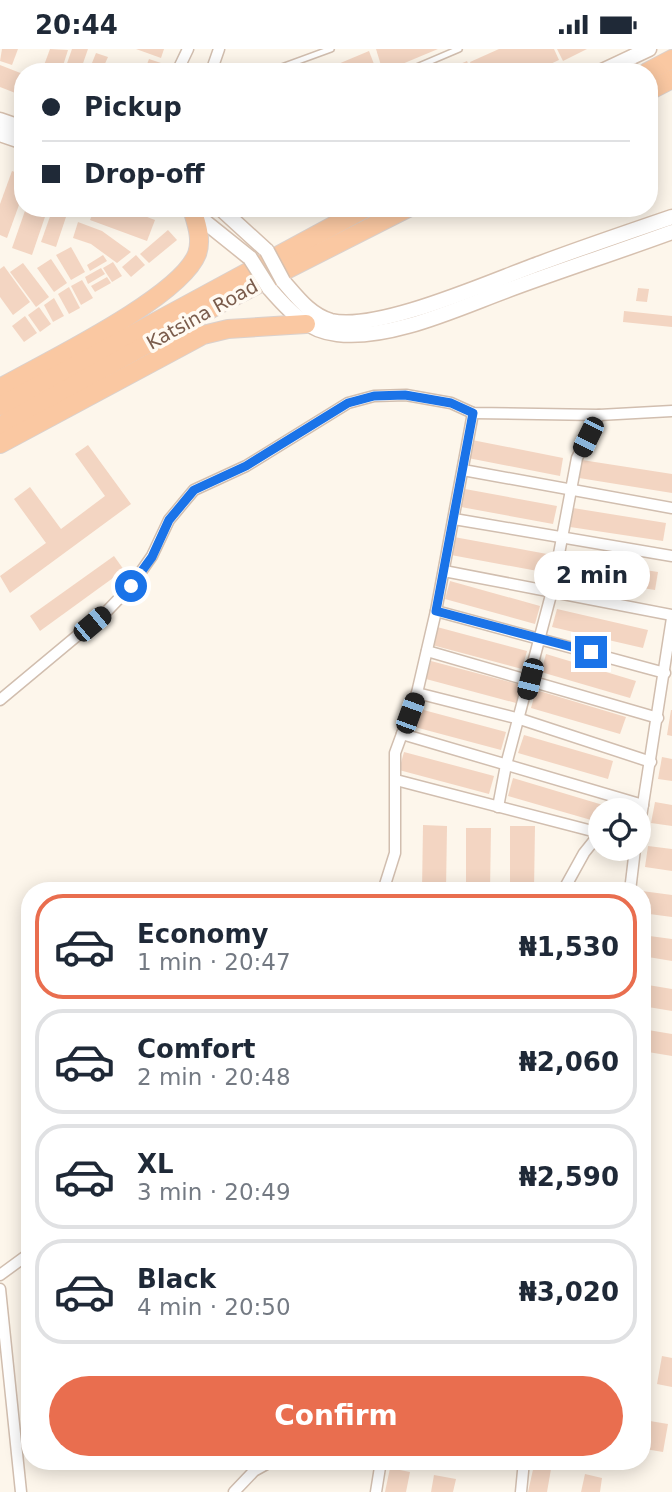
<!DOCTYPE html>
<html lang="en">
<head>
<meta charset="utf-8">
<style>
  body { margin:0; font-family:"DejaVu Sans",sans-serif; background:#f6f6f7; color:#1f2937; height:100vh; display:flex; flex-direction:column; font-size:26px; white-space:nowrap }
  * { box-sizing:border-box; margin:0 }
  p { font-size:23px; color:#747a83 }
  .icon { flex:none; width:38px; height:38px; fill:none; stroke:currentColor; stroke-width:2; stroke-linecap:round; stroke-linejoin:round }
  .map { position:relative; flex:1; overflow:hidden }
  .details { position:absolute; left:21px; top:833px; width:630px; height:588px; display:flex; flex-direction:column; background:#fff; border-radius:28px; box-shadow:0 4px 18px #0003 }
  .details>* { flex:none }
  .banner { position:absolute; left:14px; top:14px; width:644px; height:154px; border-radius:28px; box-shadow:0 4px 18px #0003; display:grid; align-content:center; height:154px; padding:0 28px; background:#fff }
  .tools { position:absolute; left:588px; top:749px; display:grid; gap:14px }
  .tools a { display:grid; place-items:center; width:63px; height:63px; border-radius:50%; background:#fff; box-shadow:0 4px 18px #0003; font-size:35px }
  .end { position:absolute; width:32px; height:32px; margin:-16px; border:9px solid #1a73e8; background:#fff; box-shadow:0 0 0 4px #fff }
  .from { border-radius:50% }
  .bubble { position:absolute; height:49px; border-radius:24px; background:#fff; box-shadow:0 4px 18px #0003; font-size:23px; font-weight:600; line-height:49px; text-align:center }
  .car { position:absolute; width:21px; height:42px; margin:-21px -10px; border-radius:9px; box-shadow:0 0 5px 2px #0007; background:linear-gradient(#222 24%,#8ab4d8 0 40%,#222 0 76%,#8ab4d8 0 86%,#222 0) }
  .banner b { display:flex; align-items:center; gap:24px; height:66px; font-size:26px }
  .banner b+b { border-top:2px solid #e0e1e3 }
  .banner i { width:18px; height:18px; background:#1f2937 }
  ul { padding:12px 0 0; list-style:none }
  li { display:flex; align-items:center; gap:21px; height:105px; margin:0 14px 10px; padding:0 14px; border:4px solid #e0e1e3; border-radius:28px }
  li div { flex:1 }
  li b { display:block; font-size:26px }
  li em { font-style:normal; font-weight:600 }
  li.on { border-color:#e96e4f }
  li>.icon { width:63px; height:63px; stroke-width:1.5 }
  .button { display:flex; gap:14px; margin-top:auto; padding:14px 28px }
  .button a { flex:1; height:80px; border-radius:42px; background:#e96e4f; color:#fff; font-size:28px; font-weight:600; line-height:80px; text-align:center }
  .status { display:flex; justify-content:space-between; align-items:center; height:49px; padding:0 35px; background:#fff; direction:ltr }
  .status svg { height:19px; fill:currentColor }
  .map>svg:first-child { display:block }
  .building { fill:#f3d5c2 }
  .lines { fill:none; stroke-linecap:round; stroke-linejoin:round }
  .service-casing { stroke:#d1beaf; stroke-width:8 }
  .minor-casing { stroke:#d1beaf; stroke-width:13 }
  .secondary-casing { stroke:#d6c0af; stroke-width:17 }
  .trunk-casing { stroke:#dad1cd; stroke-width:20 }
  .service { stroke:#fff; stroke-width:5 }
  .minor { stroke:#fff; stroke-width:10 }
  .secondary { stroke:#fff; stroke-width:14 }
  .trunk { stroke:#fac8a2; stroke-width:18 }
  .secondary-bridge-casing { stroke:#d6c0af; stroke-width:17; stroke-linecap:butt }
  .secondary-bridge { stroke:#fff; stroke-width:14 }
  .route { stroke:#1a73e8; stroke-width:9 }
  .labels { text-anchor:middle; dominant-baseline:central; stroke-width:7; stroke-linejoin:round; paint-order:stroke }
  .street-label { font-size:19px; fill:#7a5c4c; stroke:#fffaf2 }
</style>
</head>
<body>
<div class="status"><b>20:44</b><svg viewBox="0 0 49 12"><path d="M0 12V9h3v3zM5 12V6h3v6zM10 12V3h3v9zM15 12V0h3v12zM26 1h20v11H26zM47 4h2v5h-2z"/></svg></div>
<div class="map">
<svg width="672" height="1443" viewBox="0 0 672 1443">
  <rect width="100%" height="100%" fill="#fdf6eb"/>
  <g class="building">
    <polygon points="2,0 18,0 12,16 0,12"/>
    <polygon points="50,0 68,1 61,23 43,19"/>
    <polygon points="72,0 88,0 80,23 64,23"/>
    <polygon points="136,0 164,0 161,9"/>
    <polygon points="376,0 438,0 383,23"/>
    <polygon points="499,0 554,0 559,11 533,23 474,23 470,13"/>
    <polygon points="557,0 587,0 563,12"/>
    <polygon points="369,2 377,23 319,23"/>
    <polygon points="96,4 108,8 103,19 92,14"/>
    <polygon points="149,10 164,15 161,23 144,23"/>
    <polygon points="467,12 471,23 442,23"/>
    <polygon points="0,16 23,25 23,47 0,38"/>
    <polygon points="12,122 23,126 23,145 7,189 0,186 0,155"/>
    <polygon points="26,159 48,159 32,206 12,199"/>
    <polygon points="53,159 69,159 56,198 41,193"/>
    <polygon points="95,159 124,159 155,171 147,192 90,171"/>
    <polygon points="78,173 102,182 131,203 117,214 91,195 73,189"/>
    <polygon points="168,181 177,191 149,214 140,205"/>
    <polygon points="71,198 85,223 71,231 56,206"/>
    <polygon points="103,206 107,212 90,222 87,216"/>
    <polygon points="136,206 145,216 131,228 122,218"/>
    <polygon points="51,210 67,234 54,243 37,219"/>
    <polygon points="113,213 122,227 112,233 103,219"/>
    <polygon points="23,214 49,248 36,258 10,223"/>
    <polygon points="4,217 30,253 13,266 0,248 0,220"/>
    <polygon points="101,219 105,225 88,235 85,228"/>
    <polygon points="107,228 111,234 95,243 91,237"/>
    <polygon points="82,231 93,249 81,256 71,237"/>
    <polygon points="69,238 80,259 69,265 58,245"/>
    <polygon points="638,239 649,240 647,253 636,252"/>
    <polygon points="54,249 64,267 53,273 44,256"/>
    <polygon points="39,258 51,275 40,283 28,266"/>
    <polygon points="624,262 672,267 672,278 623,273"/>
    <polygon points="25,267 37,284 24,293 12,277"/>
    <polygon points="472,391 563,409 560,427 468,409"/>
    <polygon points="88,396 131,455 10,544 0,527 46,494 14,450 30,438 61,480 105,447 75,405"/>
    <polygon points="582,411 672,425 672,444 579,429"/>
    <polygon points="465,440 557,457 553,475 461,458"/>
    <polygon points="573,459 666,474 663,492 570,478"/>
    <polygon points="454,488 547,505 543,523 451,506"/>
    <polygon points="114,507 124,521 40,582 30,567"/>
    <polygon points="566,508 658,523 655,541 563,527"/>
    <polygon points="450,532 540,557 535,575 445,550"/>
    <polygon points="557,560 648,581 643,599 552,578"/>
    <polygon points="437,578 527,602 522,620 432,596"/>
    <polygon points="546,605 636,632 630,649 541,623"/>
    <polygon points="431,612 521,636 516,654 426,630"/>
    <polygon points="536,641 626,668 620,685 531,659"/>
    <polygon points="416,659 506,683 501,701 411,677"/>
    <polygon points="671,661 672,661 672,687 667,686"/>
    <polygon points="524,686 613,712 608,730 518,704"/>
    <polygon points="404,703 494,727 489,745 399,721"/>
    <polygon points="662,708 672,710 672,732 658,730"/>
    <polygon points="513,729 603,756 598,773 508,747"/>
    <polygon points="655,753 672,756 672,777 651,774"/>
    <polygon points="423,776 447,777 446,842 422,842"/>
    <polygon points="510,777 535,777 534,842 510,842"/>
    <polygon points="466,779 491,779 490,842 466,842"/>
    <polygon points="648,797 672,800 672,822 645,818"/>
    <polygon points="642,842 672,846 672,868 642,864"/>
    <polygon points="642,886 672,890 672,912 642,907"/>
    <polygon points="642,935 672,940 672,962 642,957"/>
    <polygon points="642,980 672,985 672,1007 642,1002"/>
    <polygon points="662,1307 672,1309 672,1338 657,1335"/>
    <polygon points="650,1372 668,1375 663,1403 645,1400"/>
    <polygon points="534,1416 551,1420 547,1443 528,1443"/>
    <polygon points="390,1419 410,1423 406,1443 385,1443"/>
    <polygon points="585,1425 602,1429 600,1443 581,1443"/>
    <polygon points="434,1426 456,1430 453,1443 431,1443"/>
  </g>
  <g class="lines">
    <g class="service-casing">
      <g id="service">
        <polyline points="268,23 331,0"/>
        <polyline points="405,23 459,0"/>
      </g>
    </g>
    <g class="minor-casing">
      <g id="minor">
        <polyline points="177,23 188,0"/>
        <polyline points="211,23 219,0"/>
        <polyline points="463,421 672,459"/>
        <polyline points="454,470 672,507"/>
        <polyline points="444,522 672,566"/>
        <polyline points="436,562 665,624"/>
        <polyline points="427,602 658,669"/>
        <polyline points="417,644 520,670 651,713"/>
        <polyline points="0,651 108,561 131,537 152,507 169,471 194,441 246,417 348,354 374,347 406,346 451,354 473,364 599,366 672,362"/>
        <polyline points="402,685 643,756"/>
        <polyline points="396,731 600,784"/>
        <polyline points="498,758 506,716 552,542 577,409 599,366"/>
        <polyline points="639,781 672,569"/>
        <polyline points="383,842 395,804 395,704 417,644 436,562 473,364"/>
        <polyline points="563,842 584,804 600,784"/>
        <polyline points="630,842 635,800"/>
        <polyline points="0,1226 30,1204"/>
        <polyline points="0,1240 21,1443"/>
        <polyline points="234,1443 254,1422 272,1412"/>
        <polyline points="376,1443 381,1412"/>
        <polyline points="521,1443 524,1412"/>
      </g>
    </g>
    <g class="secondary-casing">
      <g id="secondary">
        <polyline points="600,23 649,0"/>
        <polyline points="0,71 23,79"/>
        <polyline points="0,85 23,93"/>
        <polyline points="220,159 267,202"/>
        <polyline points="189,160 250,209"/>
        <path d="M283 232C297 248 310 266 331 272 379 283 493 231 541 214 584 198 628 183 672 168"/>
        <path d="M269 239C288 261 307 282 337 285 392 292 465 256 516 238 568 219 620 202 672 183"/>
      </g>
    </g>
    <g class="trunk-casing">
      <g id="trunk">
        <polyline points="647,23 672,10"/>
        <polyline points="649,42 672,30"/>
        <path d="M0 339C44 314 180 249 197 205 202 191 197 176 193 163"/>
        <polyline points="0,357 366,159"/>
        <polyline points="0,377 227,251 408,159"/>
        <polyline points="0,395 203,286 228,280 306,275"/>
      </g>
    </g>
    <use href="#service" class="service"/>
    <use href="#minor" class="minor"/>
    <use href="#secondary" class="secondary"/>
    <use href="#trunk" class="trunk"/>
    <g class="secondary-bridge-casing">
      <g id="secondary-bridge">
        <polyline points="267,202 283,232"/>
        <polyline points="250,209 269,239"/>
      </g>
    </g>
    <use href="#secondary-bridge" class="secondary-bridge"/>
  </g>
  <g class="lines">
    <polyline class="route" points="131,537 152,508 169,471 194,441 246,417 348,354 374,347 405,346 451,354 473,364 436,562 591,603"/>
  </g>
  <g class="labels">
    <g class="street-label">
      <text transform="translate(202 265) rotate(-29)">Katsina Road</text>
    </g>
  </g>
</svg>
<div class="tools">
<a><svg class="icon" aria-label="locate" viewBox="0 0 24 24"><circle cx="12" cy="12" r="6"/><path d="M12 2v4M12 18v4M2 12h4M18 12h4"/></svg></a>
</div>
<i class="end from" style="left:131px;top:537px"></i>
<i class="end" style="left:591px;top:603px"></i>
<div class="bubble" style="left:534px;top:502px;width:116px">2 min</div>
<i class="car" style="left:588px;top:388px;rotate:206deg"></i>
<i class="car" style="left:92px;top:575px;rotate:50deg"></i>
<i class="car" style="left:530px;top:630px;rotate:194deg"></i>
<i class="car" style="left:410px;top:664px;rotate:20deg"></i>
<div class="banner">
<b><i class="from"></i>Pickup</b>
<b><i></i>Drop-off</b>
</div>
<section class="details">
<ul>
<li class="on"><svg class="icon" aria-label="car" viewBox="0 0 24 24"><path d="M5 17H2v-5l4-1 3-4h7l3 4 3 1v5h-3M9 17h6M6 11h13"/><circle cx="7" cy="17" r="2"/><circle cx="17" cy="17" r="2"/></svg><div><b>Economy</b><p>1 min · 20:47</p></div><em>₦1,530</em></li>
<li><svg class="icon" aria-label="car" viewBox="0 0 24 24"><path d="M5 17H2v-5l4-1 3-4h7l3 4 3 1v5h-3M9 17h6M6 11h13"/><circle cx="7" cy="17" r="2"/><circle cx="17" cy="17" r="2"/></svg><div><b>Comfort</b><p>2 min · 20:48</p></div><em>₦2,060</em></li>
<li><svg class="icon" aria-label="car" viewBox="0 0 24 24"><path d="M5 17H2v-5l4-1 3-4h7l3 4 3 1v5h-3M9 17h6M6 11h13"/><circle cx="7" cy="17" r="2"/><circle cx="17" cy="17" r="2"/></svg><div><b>XL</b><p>3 min · 20:49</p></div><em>₦2,590</em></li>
<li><svg class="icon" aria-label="car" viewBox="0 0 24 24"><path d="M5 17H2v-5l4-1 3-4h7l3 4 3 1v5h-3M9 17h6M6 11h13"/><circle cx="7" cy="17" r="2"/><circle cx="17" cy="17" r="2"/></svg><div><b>Black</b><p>4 min · 20:50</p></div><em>₦3,020</em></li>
</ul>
<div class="button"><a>Confirm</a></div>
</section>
</div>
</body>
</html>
